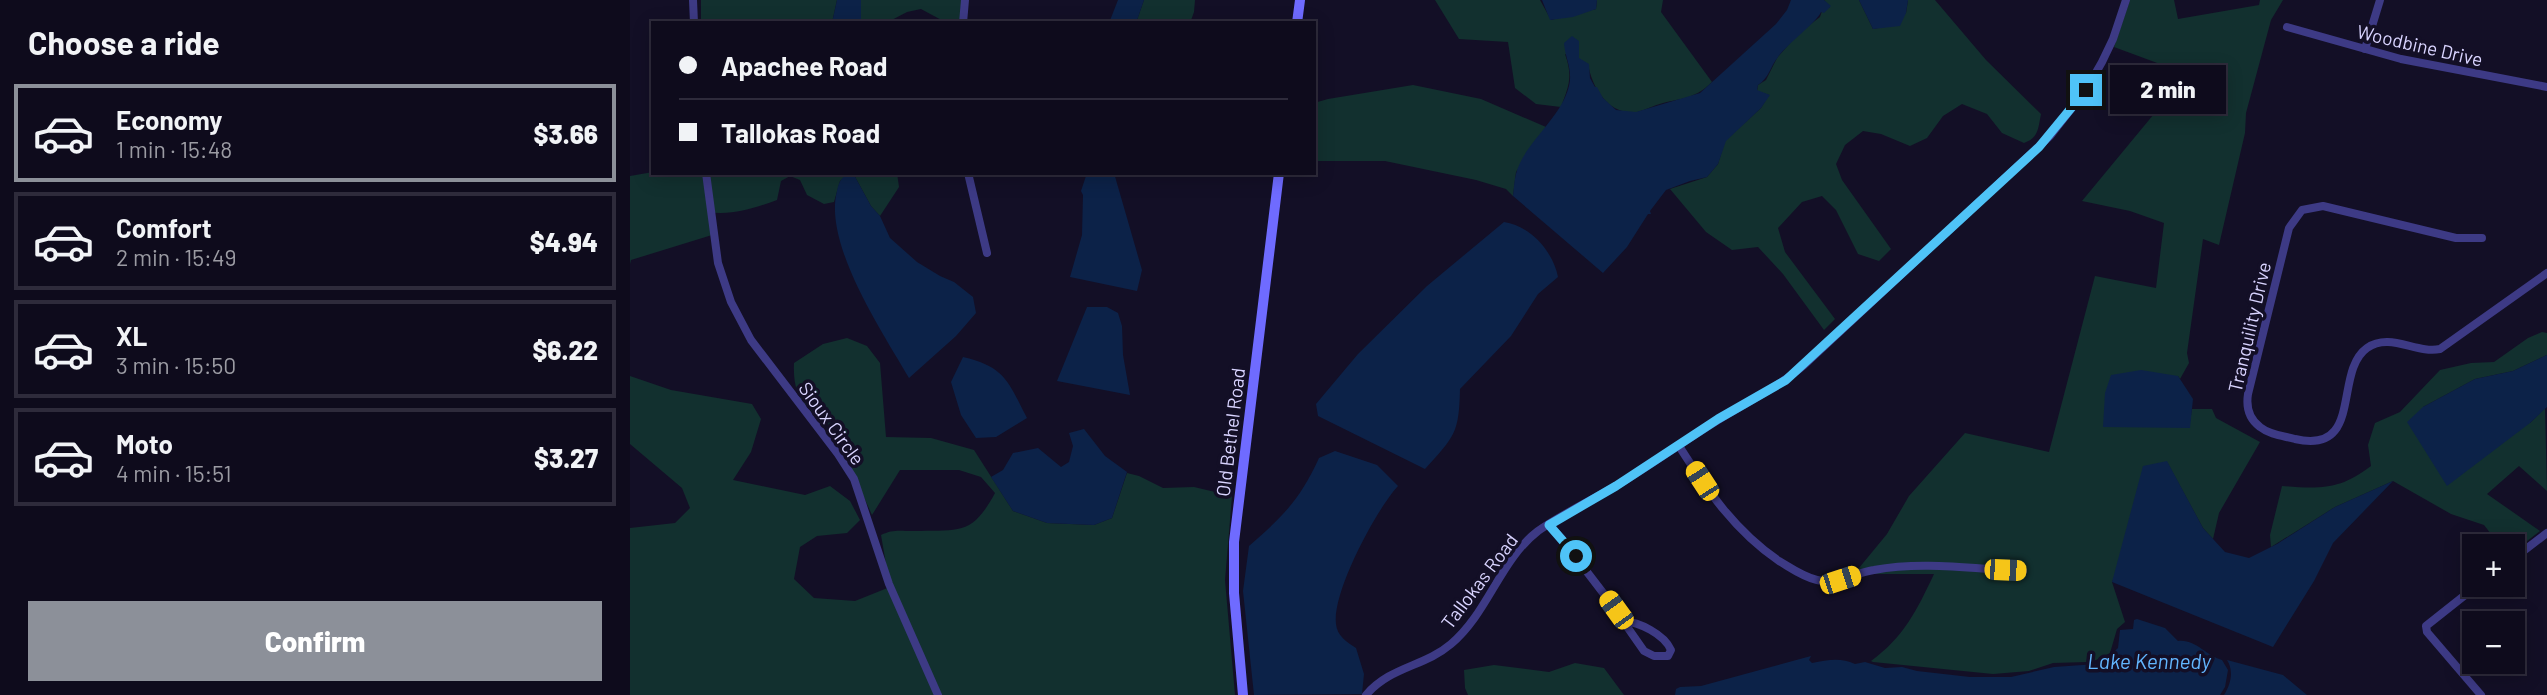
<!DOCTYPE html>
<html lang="en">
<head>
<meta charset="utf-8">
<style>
  body { margin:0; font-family:Barlow,sans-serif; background:#171425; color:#f1f3f6; height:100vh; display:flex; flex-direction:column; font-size:26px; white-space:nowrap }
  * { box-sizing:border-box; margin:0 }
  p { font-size:23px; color:#9b9ba3 }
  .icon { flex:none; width:38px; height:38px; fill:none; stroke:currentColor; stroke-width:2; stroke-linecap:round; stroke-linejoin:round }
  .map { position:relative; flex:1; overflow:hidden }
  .panel { display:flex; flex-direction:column; background:#0e0b1c; width:630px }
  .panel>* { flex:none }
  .guide { position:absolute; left:21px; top:21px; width:665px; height:154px; border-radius:0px; box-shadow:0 4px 18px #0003,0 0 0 2px #2e2b3b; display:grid; align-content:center; height:154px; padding:0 28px; background:#0e0b1c }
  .controls { position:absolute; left:1832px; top:534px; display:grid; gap:14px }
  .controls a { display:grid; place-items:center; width:63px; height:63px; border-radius:0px; background:#0e0b1c; box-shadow:0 4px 18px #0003,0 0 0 2px #2e2b3b; font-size:35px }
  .end { position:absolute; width:32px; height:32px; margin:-16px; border:9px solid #4fc3f7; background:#111; box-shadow:0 0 0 4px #111 }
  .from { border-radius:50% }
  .bubble { position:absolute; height:49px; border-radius:0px; background:#0e0b1c; box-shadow:0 4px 18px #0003,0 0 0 2px #2e2b3b; font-size:23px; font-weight:800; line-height:49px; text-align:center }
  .car { position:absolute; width:21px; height:42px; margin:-21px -10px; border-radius:9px; box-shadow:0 0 5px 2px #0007; background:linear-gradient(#f5c518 24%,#345 0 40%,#f5c518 0 76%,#345 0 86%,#f5c518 0) }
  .guide b { display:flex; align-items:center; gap:24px; height:66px; font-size:26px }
  .guide b+b { border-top:2px solid #2e2b3b }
  .guide i { width:18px; height:18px; background:#f1f3f6 }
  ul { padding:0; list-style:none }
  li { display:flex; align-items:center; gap:21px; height:98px; margin:0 14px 10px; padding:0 14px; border:4px solid #2e2b3b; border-radius:0px }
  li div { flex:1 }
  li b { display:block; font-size:26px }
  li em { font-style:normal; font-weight:800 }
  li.current { border-color:#8c9099 }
  li>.icon { width:63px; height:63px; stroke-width:1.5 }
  h2 { padding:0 28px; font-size:32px; line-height:84px }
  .button { display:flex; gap:14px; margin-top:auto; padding:14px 28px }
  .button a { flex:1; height:80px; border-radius:0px; background:#8c9099; color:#fff; font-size:28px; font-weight:800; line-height:80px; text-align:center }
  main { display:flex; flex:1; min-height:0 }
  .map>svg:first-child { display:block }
  .green { fill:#12302f }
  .water { fill:#0c2248 }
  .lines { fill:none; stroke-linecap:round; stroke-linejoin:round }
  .street { stroke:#3d3a85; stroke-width:8 }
  .secondary { stroke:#6f6bff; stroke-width:10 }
  .route { stroke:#4fc3f7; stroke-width:9 }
  .labels { text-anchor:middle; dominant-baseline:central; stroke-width:7; stroke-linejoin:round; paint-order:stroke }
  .street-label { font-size:19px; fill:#d9d4ff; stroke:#130f26 }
  .water-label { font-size:21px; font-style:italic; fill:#62b6ff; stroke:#130f26 }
</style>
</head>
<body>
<main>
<section class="panel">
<h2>Choose a ride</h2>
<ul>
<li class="current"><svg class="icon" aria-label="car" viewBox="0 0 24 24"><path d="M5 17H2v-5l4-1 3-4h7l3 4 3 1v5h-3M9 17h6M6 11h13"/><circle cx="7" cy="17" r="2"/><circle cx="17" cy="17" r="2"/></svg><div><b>Economy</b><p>1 min · 15:48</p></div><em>$3.66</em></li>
<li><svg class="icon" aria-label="car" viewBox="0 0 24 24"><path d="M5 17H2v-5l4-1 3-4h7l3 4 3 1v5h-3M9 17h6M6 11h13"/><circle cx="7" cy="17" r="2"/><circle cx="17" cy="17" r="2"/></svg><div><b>Comfort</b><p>2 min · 15:49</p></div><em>$4.94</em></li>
<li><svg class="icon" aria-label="car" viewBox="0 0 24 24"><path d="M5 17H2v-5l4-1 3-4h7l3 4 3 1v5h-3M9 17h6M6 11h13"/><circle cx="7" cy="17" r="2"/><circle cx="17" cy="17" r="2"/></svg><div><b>XL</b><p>3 min · 15:50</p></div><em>$6.22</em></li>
<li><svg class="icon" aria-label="car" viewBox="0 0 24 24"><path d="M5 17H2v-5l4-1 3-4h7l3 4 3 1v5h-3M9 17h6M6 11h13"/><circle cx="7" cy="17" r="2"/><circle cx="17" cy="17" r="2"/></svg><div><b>Moto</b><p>4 min · 15:51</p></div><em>$3.27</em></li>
</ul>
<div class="button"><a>Confirm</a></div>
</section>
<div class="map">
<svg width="1917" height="695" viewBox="0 0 1917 695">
  <rect width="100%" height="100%" fill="#130f26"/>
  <g class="green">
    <polygon points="71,0 207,0 202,23 71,23"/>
    <polygon points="231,0 333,0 330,23 317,23 291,9 277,12 256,23 231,23"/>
    <polygon points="514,0 565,0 564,12 560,23 516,23 507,20"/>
    <path d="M805 0H910L921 20 966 9 967 0H1033L1031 12 1082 82C1066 98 1054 98 1033 103 1024 105 1016 110 1007 112 979 116 962 88 958 64L935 54C943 77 939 85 931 107L906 104 885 88 878 42 829 39Z"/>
    <path d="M1194 0H1229L1243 29 1260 26 1276 13 1278 0H1305L1356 60 1411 114C1408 128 1409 138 1394 143L1372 133 1357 114 1332 104 1313 116 1297 138 1280 146 1251 134 1233 131 1215 145 1206 164 1212 180 1261 249 1249 261 1228 254 1206 210 1192 196 1172 202 1148 228 1155 252 1205 319 1194 330 1153 274 1128 247 1102 250 1076 232 1040 189 1077 177 1088 164 1095 141 1131 108 1139 95 1127 91 1128 85 1136 80 1147 58 1169 33 1190 17 1192 11 1200 7Z"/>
    <path d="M1500 0H1544L1548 19 1629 5 1630 0H1653L1641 20 1616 113 1615 133 1589 245 1573 239 1557 353 1559 363 1550 379 1548 376 1559 428 1562 409H1582L1586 418 1630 442 1589 513 1583 539 1573 528 1537 462 1482 582 1495 622 1487 629 1480 653 1466 660 1457 662 1423 663 1399 671 1363 674 1243 662 1241 661C1274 637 1287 610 1304 574H1224L1257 534 1279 496 1335 433 1419 452 1465 276 1526 288 1534 223 1500 211 1452 201 1557 74 1484 47Z"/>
    <polygon points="783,85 851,99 916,127 886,172 883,196 876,189 846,180 755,161 684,161 684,103 698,99"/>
    <path d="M23 172V173H220L210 181 204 202 194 204 177 195 170 180 160 176 151 181 147 200C125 208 101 216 78 212L82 235 1 260 0 264V176Z"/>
    <polygon points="223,173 267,173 269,187 250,216 241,206"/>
    <path d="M1912 332 1917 333V355L1883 371 1845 379 1793 407 1900 423 1915 408 1917 491 1889 466 1857 494 1910 531 1883 552V546H1873L1868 543 1854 525 1821 514 1763 481 1705 507 1641 547 1640 535 1652 486C1690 489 1710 490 1741 466L1738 445 1745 423 1770 412 1810 370 1841 363 1864 362 1898 338Z"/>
    <path d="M217 338 237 346 250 363 256 437 301 438 344 450 383 511 417 523 464 525 482 518 497 473 509 476 533 488 564 487 602 496 595 580 605 695H0V528L45 523 60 508 52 488 0 444V376L41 390 122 404 131 419 121 452 103 480 175 495 200 486 220 501 230 520 217 533 187 536 170 547 164 579 184 598 225 601 260 587 251 535C263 529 270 531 283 531 329 530 342 536 365 493L351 477 329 470H270L242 515C230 489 219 460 203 436 183 405 162 407 164 363L193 344Z"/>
    <polygon points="945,663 974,668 994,695 838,695 835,688 834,670 864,665 919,672"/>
  </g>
  <g class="water">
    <polygon points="207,0 231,0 231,23 202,23"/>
    <polygon points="488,0 514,0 506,23 479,23"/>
    <polygon points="912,0 967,0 966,9 943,17 920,20"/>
    <path d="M1161 0H1194L1201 6 1194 13 1191 12C1187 22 1157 44 1148 57 1140 67 1139 78 1128 85L1127 90 1140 95 1131 108 1096 141 1088 164 1077 177 1060 181 1036 190 1020 211 1021 214H1018L997 247 973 273 883 196C884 189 884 181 886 174 893 144 931 119 939 86 943 70 935 58 934 43L942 36 949 41V58L959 64 960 78 965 87H967L973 98 986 110 1006 112 1070 93 1146 24 1157 10Z"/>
    <polygon points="1229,0 1278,0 1276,13 1270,26 1243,29"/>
    <path d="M223 173 241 206 250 216 260 238 287 262 310 276 324 282 343 297 346 313 326 336 279 378C253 333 193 244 207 191 209 181 212 175 223 173Z"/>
    <polygon points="457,173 484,173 512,270 507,291 440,277 452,235 453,195 451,191"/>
    <path d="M874 222C900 226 923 251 928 277L908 294 881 336 830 389C829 433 825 436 795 469L688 416 686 404 728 354 797 286Z"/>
    <polygon points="457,307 477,307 488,313 492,326 493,355 500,395 427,381"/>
    <polygon points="1917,355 1917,407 1900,423 1817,486 1777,422 1793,407 1845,379 1883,371"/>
    <path d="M333 357C376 367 378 382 397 418L366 437 346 438 331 415 321 382Z"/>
    <polygon points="1511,370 1548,376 1563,399 1560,428 1473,427 1475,393 1481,375"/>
    <polygon points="454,429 475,456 497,472 482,518 464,525 417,523 383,511 361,477 373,470 383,453 408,448 431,467 439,462 443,446 439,433"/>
    <path d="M705 451 747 465 768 486C746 510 702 592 706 624 707 636 717 642 726 648L734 674 732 694 624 695 613 591 619 546C653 516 670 500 689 458Z"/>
    <polygon points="1537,461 1573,528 1595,552 1619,558 1647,544 1705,507 1763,481 1703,543 1684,581 1643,647 1482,582 1513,466"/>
    <path d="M1507 619 1535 628 1548 641C1566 639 1576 656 1592 660L1598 670 1595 687 1590 695H1045L1046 689 1050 687 1071 686 1181 656 1179 660 1182 663C1198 660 1210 657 1225 664L1235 662 1255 668 1272 667 1287 671 1340 677H1381L1424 667 1467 664 1475 660 1488 648 1490 630 1503 629 1504 620Z"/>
    <path d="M1597 660 1653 675 1677 695H1594C1601 684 1604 671 1597 660Z"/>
  </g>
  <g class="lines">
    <g class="street">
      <polyline points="63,0 64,23"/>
      <polyline points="333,23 335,0"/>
      <polyline points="1657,27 1771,59 1917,87"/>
      <polyline points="1735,49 1750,0"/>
      <polyline points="76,173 88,263 101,302 121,340 208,454 224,479 259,584 308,695"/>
      <polyline points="338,173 357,253"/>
      <path d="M1852 238H1826L1693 206 1672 210 1659 228 1618 394C1616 407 1619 419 1630 427 1640 435 1654 436 1665 439 1734 455 1703 372 1737 348 1760 332 1786 354 1810 349L1917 273"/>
      <path d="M1049 446C1077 490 1105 531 1149 561 1161 568 1173 577 1187 580 1208 585 1224 573 1244 570 1292 561 1344 569 1393 571"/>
      <path d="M919 525 931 538 977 598 1014 651 1024 656H1038L1041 650C1034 634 1009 622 993 621"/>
      <polyline points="1883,559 1917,533"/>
      <polyline points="1849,584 1796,626 1797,632 1851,695"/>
      <path d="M736 695C761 666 794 667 821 644 858 613 870 560 908 531 932 514 960 501 986 486 1021 465 1054 441 1088 420 1117 402 1147 388 1173 366L1420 136 1456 90 1472 62 1483 39 1496 0"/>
    </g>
    <g class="secondary">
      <polyline points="667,23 670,0"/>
      <polyline points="613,695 604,593 604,542 649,173"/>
    </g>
  </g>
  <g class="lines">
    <polyline class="route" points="946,556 919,525 986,486 1088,419 1156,380 1409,147 1456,90"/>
  </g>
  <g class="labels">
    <g class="street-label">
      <text transform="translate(1790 45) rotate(13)">Woodbine Drive</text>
      <text transform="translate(1619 327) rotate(-77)">Tranquility Drive</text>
      <text transform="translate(202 423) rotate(54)">Sioux Circle</text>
      <text transform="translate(600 432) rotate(-83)">Old Bethel Road</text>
      <text transform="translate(849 581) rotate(-53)">Tallokas Road</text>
    </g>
    <g class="water-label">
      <text x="1519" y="660">Lake Kennedy</text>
    </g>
  </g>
</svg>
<div class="controls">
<a>+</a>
<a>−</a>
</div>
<i class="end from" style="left:946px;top:556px"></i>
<i class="end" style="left:1456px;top:90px"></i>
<div class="bubble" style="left:1480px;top:65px;width:116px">2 min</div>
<i class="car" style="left:1072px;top:481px;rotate:327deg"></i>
<i class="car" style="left:1375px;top:570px;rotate:92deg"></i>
<i class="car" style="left:1210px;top:580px;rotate:72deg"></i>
<i class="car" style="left:986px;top:610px;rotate:324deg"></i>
<div class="guide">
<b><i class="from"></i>Apachee Road</b>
<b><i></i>Tallokas Road</b>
</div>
</div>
</main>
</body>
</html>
